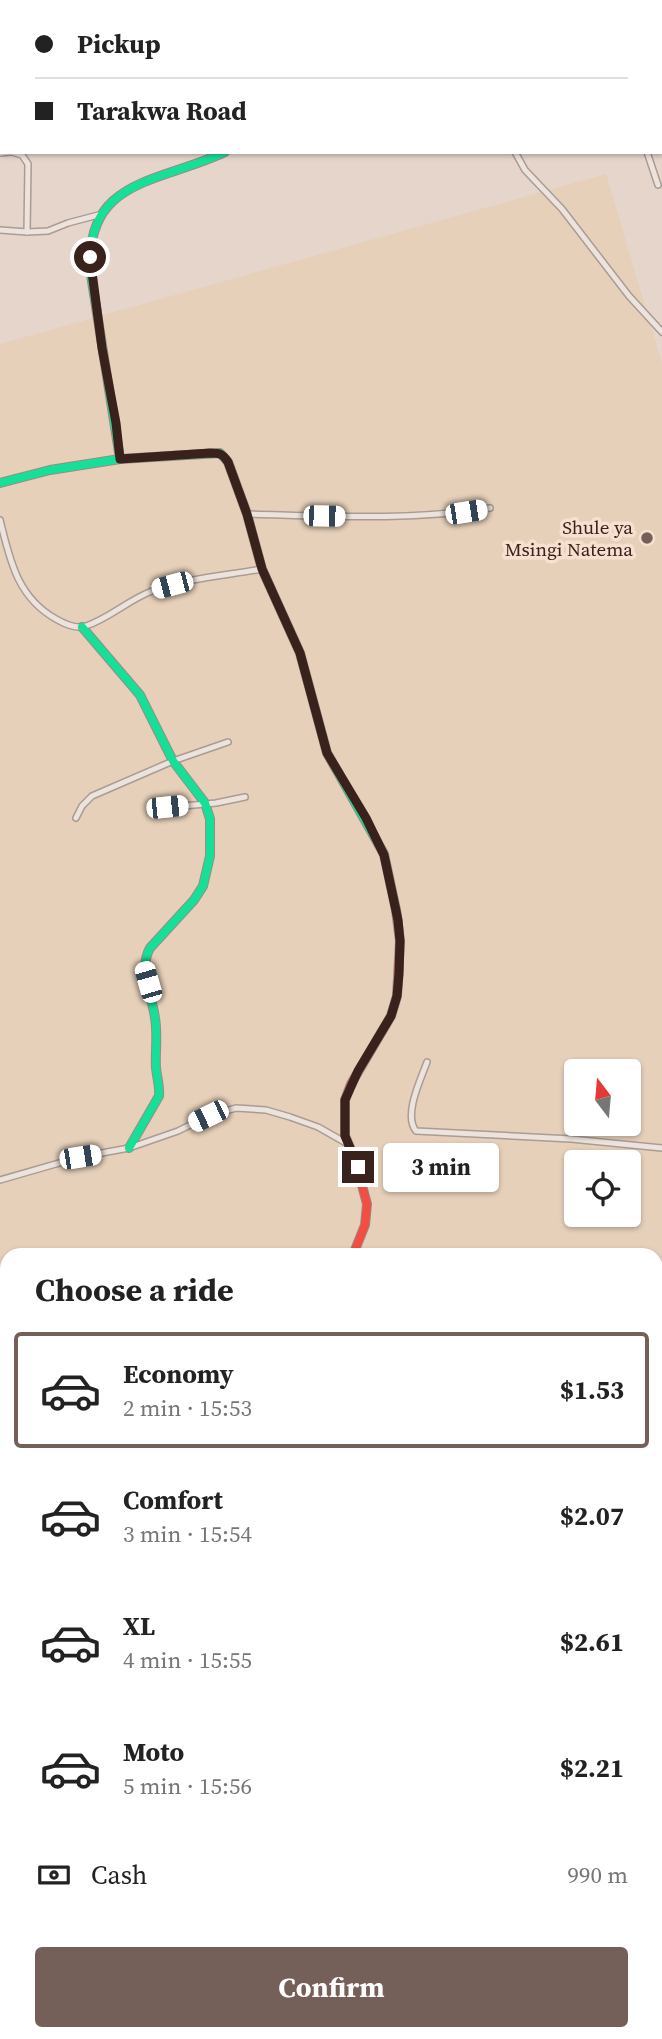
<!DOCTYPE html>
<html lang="en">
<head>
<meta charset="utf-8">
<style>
  body { margin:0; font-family:"Source Serif 4",serif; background:#f2f2f2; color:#222; height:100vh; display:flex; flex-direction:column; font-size:26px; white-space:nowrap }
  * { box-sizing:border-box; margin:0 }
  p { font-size:23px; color:#767676 }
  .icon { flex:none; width:38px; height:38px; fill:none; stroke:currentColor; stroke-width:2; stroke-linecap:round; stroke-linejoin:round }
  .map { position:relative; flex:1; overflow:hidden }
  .side { position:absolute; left:0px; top:1248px; width:663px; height:793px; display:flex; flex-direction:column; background:#fff; border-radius:21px 21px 0 0; box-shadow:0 2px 5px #0004 }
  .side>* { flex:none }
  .top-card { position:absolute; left:0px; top:0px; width:663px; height:154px; box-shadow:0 2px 5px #0004; display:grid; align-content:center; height:154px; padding:0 35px; background:#fff }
  .needle { width:46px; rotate:344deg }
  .fabs { position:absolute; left:564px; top:1059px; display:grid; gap:14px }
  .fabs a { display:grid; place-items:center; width:77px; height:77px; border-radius:7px; background:#fff; box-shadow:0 2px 5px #0004; font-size:35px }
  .end { position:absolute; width:32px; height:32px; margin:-16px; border:9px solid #39211c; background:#fff; box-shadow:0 0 0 4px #fff }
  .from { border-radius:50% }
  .bubble { position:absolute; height:49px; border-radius:7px; background:#fff; box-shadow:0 2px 5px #0004; font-size:23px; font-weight:700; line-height:49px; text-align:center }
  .car { position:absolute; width:21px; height:42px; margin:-21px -10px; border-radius:9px; box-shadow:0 0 5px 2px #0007; background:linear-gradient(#fff 24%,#345 0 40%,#fff 0 76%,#345 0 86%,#fff 0) }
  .top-card b { display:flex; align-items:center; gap:24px; height:66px; font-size:26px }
  .top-card b+b { border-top:2px solid #e0e0e0 }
  .top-card i { width:18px; height:18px; background:#222 }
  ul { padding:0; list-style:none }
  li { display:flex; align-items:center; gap:21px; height:116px; margin:0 14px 10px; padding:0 21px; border:4px solid transparent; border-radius:7px }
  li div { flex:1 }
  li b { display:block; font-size:26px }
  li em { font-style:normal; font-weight:700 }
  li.selected { border-color:#756059 }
  li>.icon { width:63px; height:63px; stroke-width:1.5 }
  h2 { padding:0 35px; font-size:32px; line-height:84px }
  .pay { display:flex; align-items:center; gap:18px; height:77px; padding:0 35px; font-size:26px }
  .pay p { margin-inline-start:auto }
  .cta { display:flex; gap:14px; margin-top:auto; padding:14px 35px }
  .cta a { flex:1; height:80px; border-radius:7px; background:#756059; color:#fff; font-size:28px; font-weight:700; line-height:80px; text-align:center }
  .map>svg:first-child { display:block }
  .farmland { fill:#e6d0ba; fill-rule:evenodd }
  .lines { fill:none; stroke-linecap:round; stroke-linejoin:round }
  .street-casing { stroke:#aa9b95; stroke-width:8 }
  .fast-casing { stroke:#9a8b84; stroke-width:10 }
  .jam-casing { stroke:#9a8b84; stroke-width:10 }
  .street { stroke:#ede3dd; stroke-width:5 }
  .fast { stroke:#16e098; stroke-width:8 }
  .jam { stroke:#f24e42; stroke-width:8 }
  .route { stroke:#39211c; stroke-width:9 }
  .poi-dot { fill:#756059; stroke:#f7e0d0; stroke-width:2.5 }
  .labels { text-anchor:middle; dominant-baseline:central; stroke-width:7; stroke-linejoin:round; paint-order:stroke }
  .poi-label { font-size:19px; fill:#39211c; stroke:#f7e0d0; text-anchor:end }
</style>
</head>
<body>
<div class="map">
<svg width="662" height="2039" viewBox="0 0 662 2039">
  <rect width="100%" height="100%" fill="#e5d5cb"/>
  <path class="farmland" d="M606 174 662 363V1607L656 1609V1255H7V1797L0 1799V344ZM576 1071H628V1124H576ZM576 1162H628V1214H576Z"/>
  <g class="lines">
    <g class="street-casing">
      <g id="street">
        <polyline points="531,2 531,0"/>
        <polyline points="12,152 22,155 28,164 27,232"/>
        <polyline points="515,152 525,170 562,209 629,296 662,332"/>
        <polyline points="647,152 658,185"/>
        <polyline points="0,153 11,152"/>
        <polyline points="0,230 27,232 48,231 68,223 102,214"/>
        <path d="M247 514C328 516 410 521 490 508"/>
        <path d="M0 520C10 560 17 597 56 619 65 624 75 629 86 626 110 618 128 600 152 591 182 579 229 575 262 569"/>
        <polyline points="151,809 216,803 245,797"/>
        <polyline points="76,818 82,806 92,796 173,761 228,742"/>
        <path d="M427 1062C421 1079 403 1115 416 1131L571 1139 662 1148"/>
        <polyline points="0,1180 80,1157 129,1148 178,1131 208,1116 236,1108 266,1110 290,1117 318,1127 348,1144"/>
        <polyline points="0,1354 7,1356"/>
        <polyline points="0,1572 7,1559"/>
        <polyline points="656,1622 662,1626"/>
        <polyline points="0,2008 7,2009"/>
        <polyline points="656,2020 662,2008"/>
        <polyline points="130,2034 130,2039"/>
        <polyline points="439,2039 440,2034"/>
        <polyline points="647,2039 649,2034"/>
      </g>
    </g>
    <g class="fast-casing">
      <g id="fast">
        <path d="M120 459 91 275C82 178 160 183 225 152"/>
        <polyline points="0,483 50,470 120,459 220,453 228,462 247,514 262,569 300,653 327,753 384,854 396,910"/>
        <path d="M82 627 140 695 173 761 205 803 210 819V856L203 886 194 900 150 948C138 969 152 995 155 1018 158 1035 155 1052 156 1068 157 1078 160 1086 159 1096L129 1148"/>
      </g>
    </g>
    <g class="jam-casing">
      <polyline id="jam" points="353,1255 365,1225 367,1204 355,1159 345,1136 345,1100 351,1084 391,1016 397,996 400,941 396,910"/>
    </g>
    <use href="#street" class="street"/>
    <use href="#fast" class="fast"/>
    <use href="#jam" class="jam"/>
  </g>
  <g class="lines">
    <path class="route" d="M90 257 102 348 116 423 120 459 210 453C220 453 223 454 228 462L247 514 262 569 300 653 327 753 366 818 384 855 398 920 400 941 399 974 397 996 391 1016 358 1071 345 1100V1136L358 1167"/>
  </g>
  <circle class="poi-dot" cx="647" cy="538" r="7"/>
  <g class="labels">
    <g class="poi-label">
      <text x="633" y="527">Shule ya<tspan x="633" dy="22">Msingi Natema</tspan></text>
    </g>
  </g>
</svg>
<div class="fabs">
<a><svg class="needle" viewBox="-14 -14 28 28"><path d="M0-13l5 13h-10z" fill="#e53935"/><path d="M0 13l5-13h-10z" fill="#767676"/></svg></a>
<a><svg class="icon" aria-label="locate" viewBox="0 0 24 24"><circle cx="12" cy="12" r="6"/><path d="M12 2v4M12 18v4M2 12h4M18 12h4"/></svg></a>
</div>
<i class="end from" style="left:90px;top:257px"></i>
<i class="end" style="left:358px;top:1167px"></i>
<div class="bubble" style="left:383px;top:1143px;width:116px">3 min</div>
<i class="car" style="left:466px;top:512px;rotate:81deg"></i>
<i class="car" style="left:324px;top:516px;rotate:91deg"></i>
<i class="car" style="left:172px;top:585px;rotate:255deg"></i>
<i class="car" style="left:167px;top:807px;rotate:84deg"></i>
<i class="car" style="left:148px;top:982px;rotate:344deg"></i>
<i class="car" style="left:208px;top:1116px;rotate:244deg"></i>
<i class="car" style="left:80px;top:1157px;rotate:81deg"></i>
<div class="top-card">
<b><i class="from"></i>Pickup</b>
<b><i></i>Tarakwa Road</b>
</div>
<section class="side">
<h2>Choose a ride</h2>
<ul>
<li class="selected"><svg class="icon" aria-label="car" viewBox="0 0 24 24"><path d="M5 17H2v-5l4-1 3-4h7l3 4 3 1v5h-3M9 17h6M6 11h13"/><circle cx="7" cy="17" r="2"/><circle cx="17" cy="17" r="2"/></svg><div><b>Economy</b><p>2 min · 15:53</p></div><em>$1.53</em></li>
<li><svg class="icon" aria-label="car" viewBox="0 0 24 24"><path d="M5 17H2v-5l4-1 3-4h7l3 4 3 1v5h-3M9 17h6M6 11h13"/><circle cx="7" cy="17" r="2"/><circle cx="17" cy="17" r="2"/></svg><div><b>Comfort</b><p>3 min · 15:54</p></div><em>$2.07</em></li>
<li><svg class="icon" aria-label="car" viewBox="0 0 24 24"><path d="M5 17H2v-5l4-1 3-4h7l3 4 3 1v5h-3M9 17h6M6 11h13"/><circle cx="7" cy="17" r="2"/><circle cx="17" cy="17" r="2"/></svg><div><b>XL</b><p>4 min · 15:55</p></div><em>$2.61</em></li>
<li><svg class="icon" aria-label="car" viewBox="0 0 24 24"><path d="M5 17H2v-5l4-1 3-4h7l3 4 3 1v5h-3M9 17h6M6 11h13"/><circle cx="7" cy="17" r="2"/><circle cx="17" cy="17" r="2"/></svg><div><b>Moto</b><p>5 min · 15:56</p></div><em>$2.21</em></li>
</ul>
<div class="pay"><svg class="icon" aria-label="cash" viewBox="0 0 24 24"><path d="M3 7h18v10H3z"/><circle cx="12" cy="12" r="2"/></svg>Cash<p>990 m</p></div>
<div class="cta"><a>Confirm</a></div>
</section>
</div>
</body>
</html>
